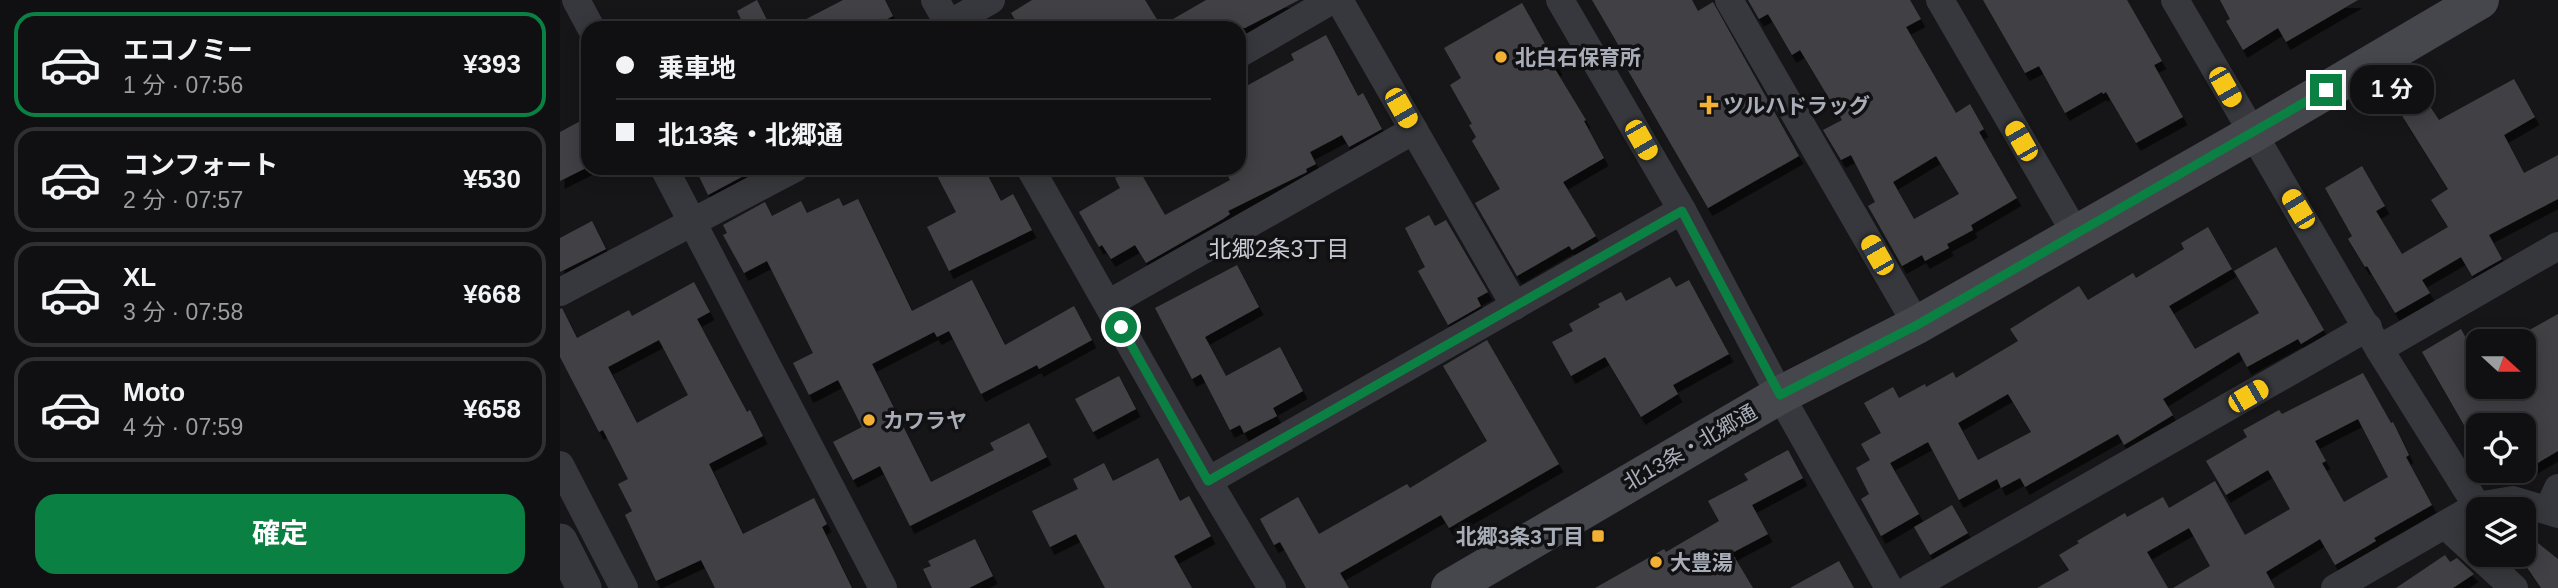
<!DOCTYPE html>
<html lang="ja">
<head>
<meta charset="utf-8">
<style>
  body { margin:0; font-family:Helvetica,"Noto Sans JP",sans-serif; background:#1e1e20; color:#f1f3f6; height:100vh; display:flex; flex-direction:column; font-size:26px; white-space:nowrap }
  * { box-sizing:border-box; margin:0 }
  p { font-size:23px; color:#9c9d9f }
  .icon { flex:none; width:38px; height:38px; fill:none; stroke:currentColor; stroke-width:2; stroke-linecap:round; stroke-linejoin:round }
  .map { position:relative; flex:1; overflow:hidden }
  .drawer { display:flex; flex-direction:column; background:#101012; width:560px }
  .drawer>* { flex:none }
  .banner { position:absolute; left:21px; top:21px; width:665px; height:154px; border-radius:21px; box-shadow:0 4px 18px #0003,0 0 0 2px #303032; display:grid; align-content:center; height:154px; padding:0 35px; background:#101012 }
  .needle { width:46px; rotate:111deg }
  .controls { position:absolute; left:1906px; top:329px; display:grid; gap:14px }
  .controls a { display:grid; place-items:center; width:70px; height:70px; border-radius:14px; background:#101012; box-shadow:0 4px 18px #0003,0 0 0 2px #303032; font-size:35px }
  .end { position:absolute; width:32px; height:32px; margin:-16px; border:9px solid #0b8043; background:#fff; box-shadow:0 0 0 4px #fff }
  .from { border-radius:50% }
  .bubble { position:absolute; height:49px; border-radius:21px; background:#101012; box-shadow:0 4px 18px #0003,0 0 0 2px #303032; font-size:23px; font-weight:700; line-height:49px; text-align:center }
  .car { position:absolute; width:21px; height:42px; margin:-21px -10px; border-radius:9px; box-shadow:0 0 5px 2px #0007; background:linear-gradient(#f5c518 24%,#345 0 40%,#f5c518 0 76%,#345 0 86%,#f5c518 0) }
  .banner b { display:flex; align-items:center; gap:24px; height:66px; font-size:26px }
  .banner b+b { border-top:2px solid #303032 }
  .banner i { width:18px; height:18px; background:#f1f3f6 }
  ul { padding:12px 0 0; list-style:none }
  li { display:flex; align-items:center; gap:21px; height:105px; margin:0 14px 10px; padding:0 21px; border:4px solid #303032; border-radius:21px }
  li div { flex:1 }
  li b { display:block; font-size:26px }
  li em { font-style:normal; font-weight:700 }
  li.active { border-color:#0b8043 }
  li>.icon { width:63px; height:63px; stroke-width:1.5 }
  .action { display:flex; gap:14px; margin-top:auto; padding:14px 35px }
  .action a { flex:1; height:80px; border-radius:21px; background:#0b8043; color:#fff; font-size:28px; font-weight:700; line-height:80px; text-align:center }
  main { display:flex; flex:1; min-height:0 }
  .map>svg:first-child { display:block }
  .building { fill:#404145; fill-rule:evenodd; filter:url(#shadow) }
  .lines { fill:none; stroke-linecap:round; stroke-linejoin:round }
  .minor { stroke:#37383d; stroke-width:28 }
  .tertiary { stroke:#37383d; stroke-width:35 }
  .secondary { stroke:#45474d; stroke-width:38 }
  .route { stroke:#0b8043; stroke-width:9 }
  .poi-dot { fill:#f2b134; stroke:#111113; stroke-width:2.5 }
  .labels { text-anchor:middle; dominant-baseline:central; stroke-width:7; stroke-linejoin:round; paint-order:stroke }
  .poi-label { font-size:21px; font-weight:bold; fill:#a8adb8; stroke:#111113; text-anchor:start }
  .street-label { font-size:21px; fill:#a8adb8; stroke:#111113 }
  .neighbourhood-label { font-size:23px; fill:#c9ccd4; stroke:#111113 }
</style>
</head>
<body>
<main>
<section class="drawer">
<ul>
<li class="active"><svg class="icon" aria-label="car" viewBox="0 0 24 24"><path d="M5 17H2v-5l4-1 3-4h7l3 4 3 1v5h-3M9 17h6M6 11h13"/><circle cx="7" cy="17" r="2"/><circle cx="17" cy="17" r="2"/></svg><div><b>エコノミー</b><p>1 分 · 07:56</p></div><em>¥393</em></li>
<li><svg class="icon" aria-label="car" viewBox="0 0 24 24"><path d="M5 17H2v-5l4-1 3-4h7l3 4 3 1v5h-3M9 17h6M6 11h13"/><circle cx="7" cy="17" r="2"/><circle cx="17" cy="17" r="2"/></svg><div><b>コンフォート</b><p>2 分 · 07:57</p></div><em>¥530</em></li>
<li><svg class="icon" aria-label="car" viewBox="0 0 24 24"><path d="M5 17H2v-5l4-1 3-4h7l3 4 3 1v5h-3M9 17h6M6 11h13"/><circle cx="7" cy="17" r="2"/><circle cx="17" cy="17" r="2"/></svg><div><b>XL</b><p>3 分 · 07:58</p></div><em>¥668</em></li>
<li><svg class="icon" aria-label="car" viewBox="0 0 24 24"><path d="M5 17H2v-5l4-1 3-4h7l3 4 3 1v5h-3M9 17h6M6 11h13"/><circle cx="7" cy="17" r="2"/><circle cx="17" cy="17" r="2"/></svg><div><b>Moto</b><p>4 分 · 07:59</p></div><em>¥658</em></li>
</ul>
<div class="action"><a>確定</a></div>
</section>
<div class="map">
<svg width="1998" height="588" viewBox="0 0 1998 588">
  <defs>
    <filter id="shadow"><feDropShadow dx="4.5" dy="8" stdDeviation="0" flood-color="#0009"/></filter>
  </defs>
  <rect width="100%" height="100%" fill="#161618"/>
  <g class="building">
    <polygon points="197,0 211,28 185,28 177,11"/>
    <polygon points="283,0 325,0 333,16 310,28 229,28"/>
    <polygon points="472,0 585,0 601,26 646,0 739,0 685,28 460,28 451,13"/>
    <polygon points="1032,0 1132,0 1138,11 1153,2 1239,156 1148,208 1059,55 1063,53"/>
    <path d="M1188 0H1350L1361 19 1346 27 1396 113 1410 104 1424 129 1419 132 1457 198 1411 225 1413 230 1387 244 1389 248 1365 261 1362 255 1342 266 1308 206 1315 202 1291 155 1281 160 1263 130 1282 120 1240 50 1232 55 1208 14 1199 19ZM1376 156 1399 194 1354 219 1333 182Z"/>
    <polygon points="1423,0 1567,0 1602,61 1594,65 1623,117 1576,143 1546,92 1543,94 1542,92 1505,113 1479,66 1465,73"/>
    <polygon points="1660,0 1798,0 1726,42 1718,28 1683,50 1666,21 1670,19"/>
    <polygon points="962,3 998,67 995,69 1026,120 1024,121 1044,158 1003,182 1036,236 1012,250 1009,246 957,276 915,203 940,189 912,141 916,137 909,125 912,124 890,85 901,78 884,48"/>
    <polygon points="766,35 798,96 803,93 822,129 789,147 782,135 750,152 756,164 746,169 747,172 668,211 670,214 663,219 586,263 575,245 551,259 542,245 539,247 519,212 560,188 555,178 573,168 578,168 605,215 670,180 664,168 679,168 679,90 734,60 731,54"/>
    <polygon points="1954,79 1975,117 1944,135 1964,173 1998,155 1998,199 1929,235 1942,259 1912,276 1901,257 1862,280 1870,293 1835,313 1807,266 1805,267 1788,239 1792,236 1765,188 1802,166 1825,206 1816,211 1842,254 1888,227 1871,200 1888,189 1841,114 1865,99 1879,120"/>
    <polygon points="28,117 28,167 0,181 0,132"/>
    <polygon points="135,168 189,168 191,172 148,195"/>
    <polygon points="373,168 424,168 441,201 453,194 472,230 389,271 367,227 396,212"/>
    <polygon points="279,198 283,206 298,199 352,311 412,280 445,345 514,306 532,340 479,369 477,365 421,394 389,331 377,337 374,332 312,364 371,482 434,450 430,443 469,423 487,457 350,526 320,466 293,480 273,442 302,427 278,380 249,395 233,363 253,353 207,261 184,273 163,235 167,233 163,225 205,202 212,216 241,201 247,213"/>
    <polygon points="869,215 875,226 886,220 928,292 917,298 921,306 888,325 858,271 865,267 845,228"/>
    <polygon points="32,221 46,249 0,272 0,238"/>
    <path d="M1648 227 1672 269 1609 306 1635 349 1699 313 1674 271 1716 247 1764 330 1741 344 1738 339 1687 367 1679 352 1603 399 1613 415 1564 445 1558 434 1465 487 1460 478 1441 488 1437 479 1399 500 1368 442 1330 463 1359 514 1321 536 1301 499 1309 494 1296 468 1310 460 1301 444 1321 433 1304 403 1333 387 1339 398 1365 384 1366 387 1393 372 1396 378 1458 341 1450 329 1519 286 1528 300 1573 273 1576 278 1624 249 1621 243ZM1448 394 1471 432 1418 460 1398 423Z"/>
    <polygon points="677,265 699,307 645,337 666,376 720,347 743,391 713,408 717,416 684,433 680,425 670,430 641,374 632,379 595,308"/>
    <polygon points="1110,277 1116,287 1129,280 1169,354 1113,385 1118,394 1081,417 1045,357 1011,376 992,342 1013,331 1009,324 1040,307 1038,304 1061,292 1066,301"/>
    <path d="M134 282 150 312 137 319 187 412 190 410 203 436 149 464 183 534 254 498 267 524 262 527 292 588H155L141 560 96 581 65 515 72 511 58 484 68 479 43 430 39 432 0 357V309L2 308 17 338 69 310 72 316ZM99 340 128 395 77 423 48 367Z"/>
    <polygon points="1998,314 1998,451 1964,471 1964,425 1904,425 1862,352 1901,329 1918,360 1918,387 1964,387 1964,333"/>
    <polygon points="927,340 999,464 889,528 881,515 780,573 789,588 746,588 720,542 714,545 700,519 738,497 759,534 847,484 850,488 927,441 883,366"/>
    <path d="M1803 373 1831 423 1833 422 1849 455 1846 457 1872 505 1814 538 1816 541 1775 565 1760 539 1706 572 1715 588H1613L1650 566 1629 528 1587 552 1608 588H1477L1509 570 1499 555 1519 543 1517 541 1565 513 1567 517 1603 497 1609 508 1655 481 1685 535 1730 509 1708 470 1666 495 1646 461 1687 437 1683 430 1719 410 1722 414ZM1798 419 1828 477 1784 502 1762 463 1766 461 1755 441Z"/>
    <polygon points="559,376 576,409 533,432 515,399"/>
    <polygon points="1228,450 1243,478 1192,505 1208,534 1172,553 1193,588 1035,588 1104,549 1106,552 1159,521 1148,501 1188,480 1184,474"/>
    <polygon points="598,458 620,501 629,496 651,536 614,556 632,588 545,588 516,534 490,547 472,511 518,489 513,479 544,463 553,481"/>
    <polygon points="1392,505 1408,533 1370,555 1354,527"/>
    <polygon points="1964,532 1998,559 1998,588 1981,588 1964,563"/>
    <polygon points="415,539 433,576 409,588 372,588 363,569 371,566 368,561"/>
    <polygon points="1885,555 1890,562 1897,558 1914,574 1893,588 1836,588"/>
    <polygon points="1279,561 1294,588 1230,588"/>
  </g>
  <g class="lines">
    <g class="minor">
      <polyline points="16,0 31,28"/>
      <polyline points="375,0 391,28"/>
      <polyline points="779,0 955,306"/>
      <polyline points="1000,0 1122,210 1220,395 1329,588"/>
      <polyline points="1169,0 1357,325"/>
      <polyline points="1380,0 1516,234"/>
      <polyline points="1615,0 1819,349 1917,506"/>
      <polyline points="389,24 431,0"/>
      <polyline points="679,54 772,0"/>
      <polyline points="104,168 323,588"/>
      <polyline points="470,168 648,481 712,588"/>
      <polyline points="0,292 235,168"/>
      <polyline points="548,304 854,130"/>
      <polyline points="1819,349 1998,246"/>
      <polyline points="0,465 64,588"/>
      <polyline points="648,481 1122,210"/>
      <polyline points="1988,510 1998,488"/>
      <polyline points="1885,525 1954,588"/>
      <polyline points="1351,588 1808,327"/>
      <polyline points="1775,588 1917,506 1953,500 1998,514"/>
    </g>
    <polyline class="tertiary" points="0,541 24,588"/>
    <polyline class="secondary" points="890,588 1220,395 1357,325 1692,134 1920,0"/>
  </g>
  <g class="lines">
    <polyline class="route" points="561,327 648,481 1122,211 1220,395 1357,325 1766,90"/>
  </g>
  <g class="poi-dot">
    <circle cx="941" cy="57" r="7"/>
    <path d="M1145.5 94.5h7v7h7v7h-7v7h-7v-7h-7v-7h7z"/>
    <circle cx="309" cy="420" r="7"/>
    <rect x="1031" y="529" width="14" height="14" rx="3.5"/>
    <circle cx="1096" cy="562" r="7"/>
  </g>
  <g class="labels">
    <g class="poi-label">
      <text x="955" y="57">北白石保育所</text>
      <text x="1163" y="105">ツルハドラッグ</text>
      <text x="323" y="420">カワラヤ</text>
      <text x="1024" y="536" text-anchor="end">北郷3条3丁目</text>
      <text x="1110" y="562">大豊湯</text>
    </g>
    <g class="street-label">
      <text transform="translate(1130 447) rotate(-30)">北13条・北郷通</text>
    </g>
    <g class="neighbourhood-label">
      <text x="719" y="249">北郷2条3丁目</text>
    </g>
  </g>
</svg>
<div class="controls">
<a><svg class="needle" viewBox="-14 -14 28 28"><path d="M0-13l5 13h-10z" fill="#e53935"/><path d="M0 13l5-13h-10z" fill="#9c9d9f"/></svg></a>
<a><svg class="icon" aria-label="locate" viewBox="0 0 24 24"><circle cx="12" cy="12" r="6"/><path d="M12 2v4M12 18v4M2 12h4M18 12h4"/></svg></a>
<a><svg class="icon" aria-label="layers" viewBox="0 0 24 24"><path d="M12 4l9 5-9 5-9-5zM3 14l9 5 9-5"/></svg></a>
</div>
<i class="end from" style="left:561px;top:327px"></i>
<i class="end" style="left:1766px;top:90px"></i>
<div class="bubble" style="left:1790px;top:65px;width:84px">1 分</div>
<i class="car" style="left:1665px;top:87px;rotate:150deg"></i>
<i class="car" style="left:841px;top:108px;rotate:150deg"></i>
<i class="car" style="left:1081px;top:140px;rotate:150deg"></i>
<i class="car" style="left:1461px;top:141px;rotate:330deg"></i>
<i class="car" style="left:1738px;top:209px;rotate:329deg"></i>
<i class="car" style="left:1317px;top:255px;rotate:330deg"></i>
<i class="car" style="left:1688px;top:396px;rotate:60deg"></i>
<div class="banner">
<b><i class="from"></i>乗車地</b>
<b><i></i>北13条・北郷通</b>
</div>
</div>
</main>
</body>
</html>
